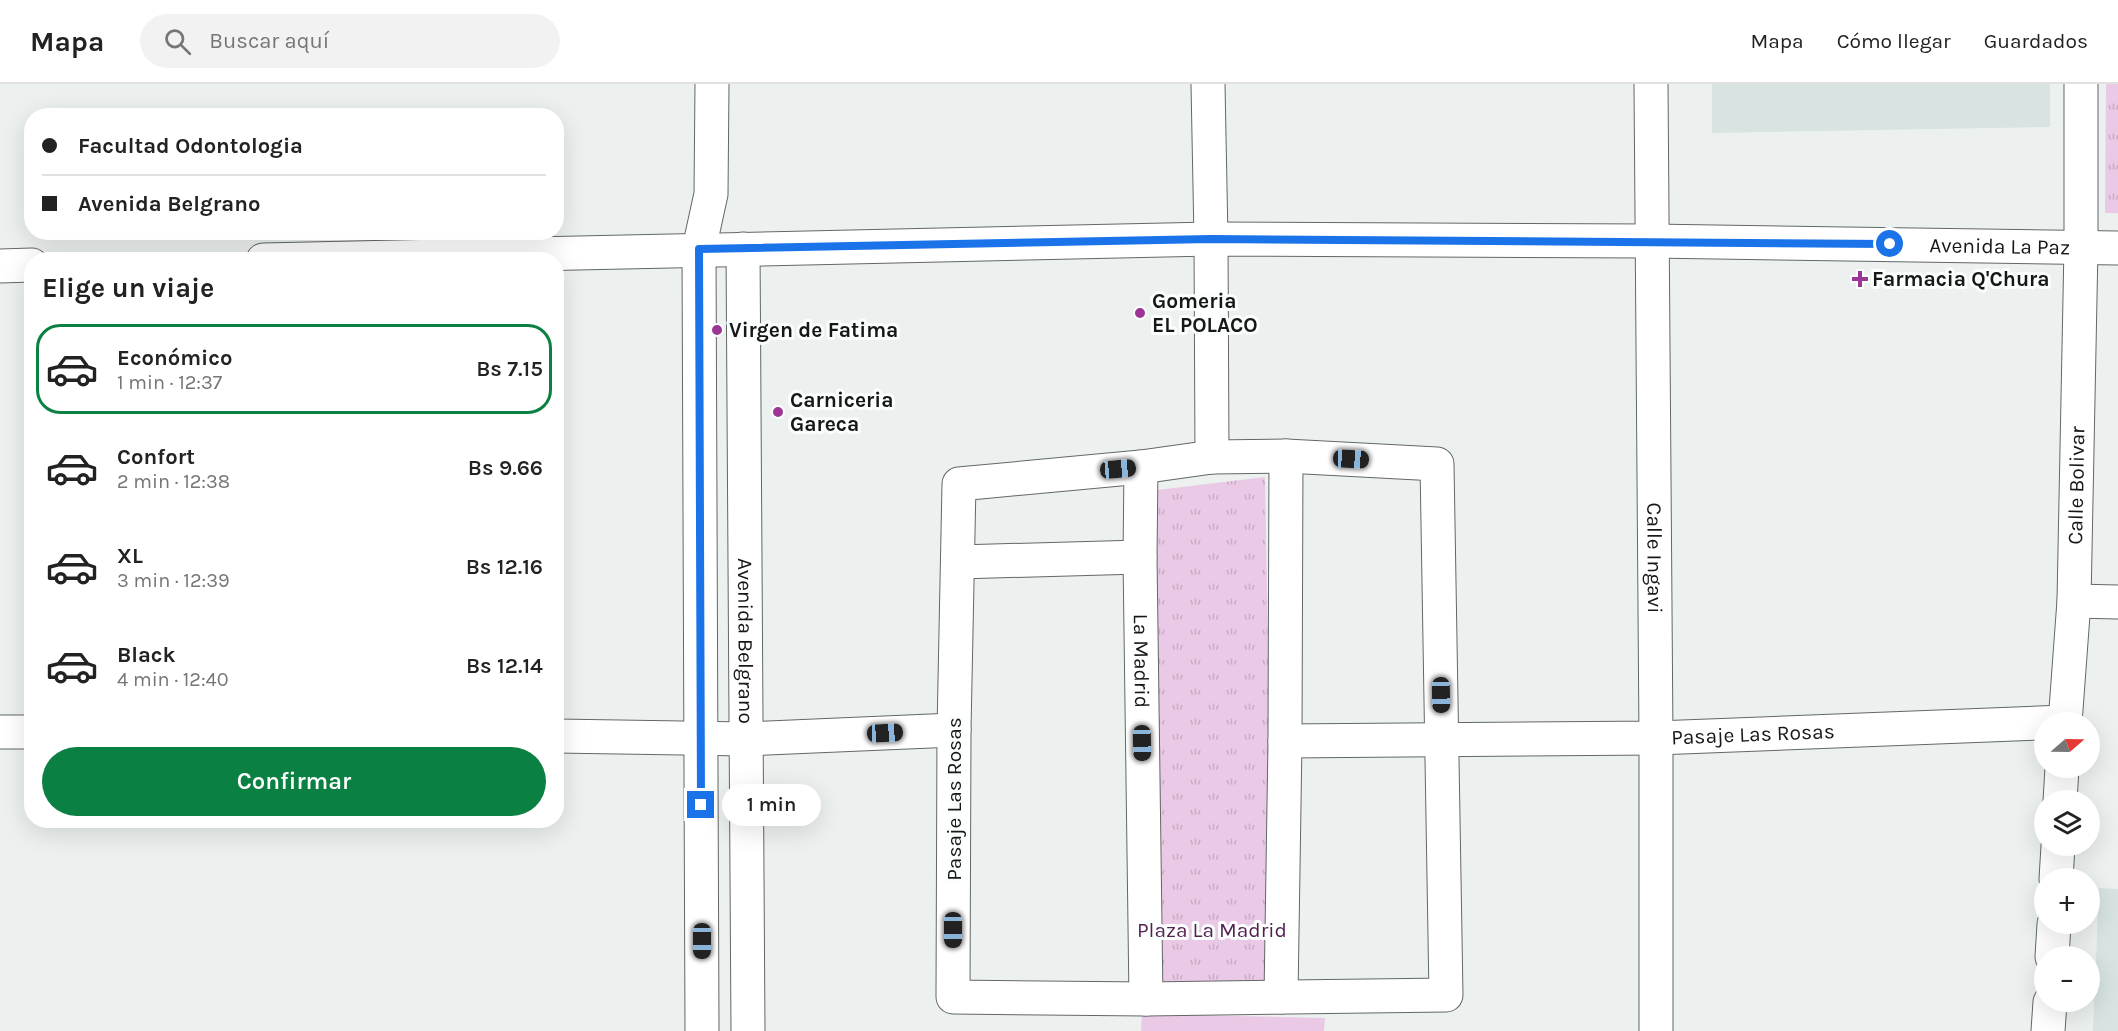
<!DOCTYPE html>
<html lang="es">
<head>
<meta charset="utf-8">
<style>
  body { margin:0; font-family:Karla,sans-serif; background:#f2f2f2; color:#222; height:100vh; display:flex; flex-direction:column; font-size:22px; white-space:nowrap }
  * { box-sizing:border-box; margin:0 }
  p { font-size:20px; color:#767676 }
  .icon { flex:none; width:33px; height:33px; fill:none; stroke:currentColor; stroke-width:2; stroke-linecap:round; stroke-linejoin:round }
  .map { position:relative; flex:1; overflow:hidden }
  .side { position:absolute; left:24px; top:168px; width:540px; height:576px; display:flex; flex-direction:column; background:#fff; border-radius:24px; box-shadow:0 6px 24px #0002 }
  .side>* { flex:none }
  .guide { position:absolute; left:24px; top:24px; width:540px; height:132px; border-radius:24px; box-shadow:0 6px 24px #0002; display:grid; align-content:center; height:132px; padding:0 18px; background:#fff }
  .needle { width:39px; rotate:70deg }
  .buttons { position:absolute; left:2034px; top:628px; display:grid; gap:12px }
  .buttons a { display:grid; place-items:center; width:66px; height:66px; border-radius:50%; background:#fff; box-shadow:0 6px 24px #0002; font-size:30px }
  .end { position:absolute; width:27px; height:27px; margin:-14px; border:8px solid #1a73e8; background:#fff; box-shadow:0 0 0 3px #fff }
  .from { border-radius:50% }
  .bubble { position:absolute; height:42px; border-radius:21px; background:#fff; box-shadow:0 6px 24px #0002; font-size:20px; font-weight:600; line-height:42px; text-align:center }
  .car { position:absolute; width:18px; height:36px; margin:-18px -9px; border-radius:8px; box-shadow:0 0 4px 2px #0007; background:linear-gradient(#222 24%,#8ab4d8 0 40%,#222 0 76%,#8ab4d8 0 86%,#222 0) }
  .guide b { display:flex; align-items:center; gap:21px; height:57px; font-size:22px }
  .guide b+b { border-top:2px solid #e0e0e0 }
  .guide i { width:15px; height:15px; background:#222 }
  ul { padding:0; list-style:none }
  li { display:flex; align-items:center; gap:18px; height:90px; margin:0 12px 9px; padding:0 6px; border:3px solid transparent; border-radius:24px }
  li div { flex:1 }
  li b { display:block; font-size:22px }
  li em { font-style:normal; font-weight:600 }
  li.selected { border-color:#0b8043 }
  li>.icon { width:54px; height:54px; stroke-width:1.5 }
  h2 { padding:0 18px; font-size:27px; line-height:72px }
  .cta { display:flex; gap:12px; margin-top:auto; padding:12px 18px }
  .cta a { flex:1; height:69px; border-radius:36px; background:#0b8043; color:#fff; font-size:24px; font-weight:600; line-height:69px; text-align:center }
  header { display:flex; align-items:center; gap:36px; box-sizing:border-box; height:84px; padding:0 30px; background:#fff; border-bottom:2px solid #e0e0e0 }
  header strong { font-size:28px }
  nav { display:flex; gap:33px; margin-inline-start:auto; font-size:21px }
  .search { width:420px; height:54px; background:#f2f2f2; display:flex; align-items:center; gap:15px; box-sizing:border-box; padding:0 21px; border-radius:33px; color:#767676; font-size:22px }
  .map>svg:first-child { display:block }
  .built { fill:#d7e4e2 }
  .grass { fill:url(#grass-tufts) }
  .pitch { fill:#eac9e6 }
  .lines { fill:none; stroke-linecap:round; stroke-linejoin:round }
  .street-casing { stroke:#636766; stroke-width:35 }
  .secondary-casing { stroke:#636766; stroke-width:35 }
  .street { stroke:#fff; stroke-width:33 }
  .secondary { stroke:#fff; stroke-width:33 }
  .route { stroke:#1a73e8; stroke-width:8 }
  .poi-dot { fill:#9d3597; stroke:#fafefd; stroke-width:2 }
  .labels { text-anchor:middle; dominant-baseline:central; stroke-width:6; stroke-linejoin:round; paint-order:stroke }
  .street-label { font-size:21px; fill:#161817; stroke:#fafefd }
  .poi-label { font-size:21px; font-weight:bold; fill:#161817; stroke:#fafefd; text-anchor:start }
  .park-label { font-size:21px; fill:#551f52; stroke:#fafefd }
</style>
</head>
<body>
<header>
<strong>Mapa</strong>
<div class="search"><svg class="icon" aria-label="search" viewBox="0 0 24 24"><circle cx="10" cy="10" r="6"/><path d="M15 15l6 6"/></svg>Buscar aquí</div>
<nav><a>Mapa</a><a>Cómo llegar</a><a>Guardados</a></nav>
</header>
<div class="map">
<svg width="2118" height="947" viewBox="0 0 2118 947">
  <defs>
    <pattern id="grass-tufts" width="24" height="20" patternUnits="userSpaceOnUse" patternTransform="scale(1.5)"><rect width="24" height="20" fill="#eac9e6"/><path d="M3 7l-1-3M5 7V3M7 7l1-3M15 17l-1-3M17 17v-4M19 17l1-3" fill="none" stroke="#c8acc5"/></pattern>
  </defs>
  <rect width="100%" height="100%" fill="#ecf1f0"/>
  <g class="built">
    <polygon points="1712,0 2050,0 2050,43 1712,49"/>
    <polygon points="2099,804 2118,805 2118,947 2093,947"/>
  </g>
  <g class="grass">
    <polygon points="2106,0 2118,0 2118,129 2105,129"/>
    <polygon points="1265,393 1274,906 1152,908 1157,406"/>
  </g>
  <polygon class="pitch" points="1142,930 1325,934 1324,947 1141,947"/>
  <g class="lines">
    <g class="street-casing">
      <g id="street">
        <polyline points="1208,0 1211,155 1212,373"/>
        <path id="s1" d="M1651 0 1656 654V947"/>
        <polygon points="1286,372 1437,380 1446,911 1146,915 953,913 954,646 959,400 1141,383 1212,373"/>
        <path id="s2" d="M1141 383 1140 473 1146 915"/>
        <polyline points="958,478 1140,473"/>
        <polyline points="2074,517 2118,518"/>
        <path id="s3" d="M2065 639 2074 517 2081 163"/>
        <polyline points="0,648 32,648"/>
        <polyline points="556,652 746,655 954,646"/>
        <path id="s4" d="M1285 657 1656 654 2065 638"/>
        <polyline points="2060,717 2062,684"/>
        <polyline points="2056,795 2058,762"/>
        <polyline points="2052,873 2054,840"/>
        <polyline points="1281,913 1285,657 1286,372"/>
        <polyline points="2048,947 2050,918"/>
      </g>
    </g>
    <g class="secondary-casing">
      <g id="secondary">
        <polyline points="2081,0 2081,163"/>
        <path id="s5" d="M743 165 748 947"/>
        <path id="s6" d="M263 176 1211 155 1651 157 2118 164"/>
        <polyline points="0,182 32,181"/>
        <polyline points="702,947 699,165 711,110 712,0"/>
      </g>
    </g>
    <use href="#street" class="street"/>
    <use href="#secondary" class="secondary"/>
  </g>
  <g class="lines">
    <polyline class="route" points="701,721 699,165 1211,155 1890,160"/>
  </g>
  <g class="poi-dot">
    <path d="M1857 186h6v6h6v6h-6v6h-6v-6h-6v-6h6z"/>
    <circle cx="1140" cy="229" r="6"/>
    <circle cx="717" cy="246" r="6"/>
    <circle cx="778" cy="328" r="6"/>
  </g>
  <g class="labels">
    <g class="street-label">
      <text stroke="none"><textPath href="#s6" startOffset="1737">Avenida La Paz</textPath></text>
      <text stroke="none"><textPath href="#s3" startOffset="238">Calle Bolivar</textPath></text>
      <text stroke="none"><textPath href="#s1" startOffset="474">Calle Ingavi</textPath></text>
      <text stroke="none"><textPath href="#s5" startOffset="392">Avenida Belgrano</textPath></text>
      <text stroke="none"><textPath href="#s2" startOffset="194">La Madrid</textPath></text>
      <text stroke="none"><textPath href="#s4" startOffset="468">Pasaje Las Rosas</textPath></text>
      <text transform="translate(954 715) rotate(-90)">Pasaje Las Rosas</text>
    </g>
    <g class="poi-label">
      <text x="1872" y="195">Farmacia Q'Chura</text>
      <text x="1152" y="217">Gomeria<tspan x="1152" dy="24">EL POLACO</tspan></text>
      <text x="729" y="246">Virgen de Fatima</text>
      <text x="790" y="316">Carniceria<tspan x="790" dy="24">Gareca</tspan></text>
    </g>
    <g class="park-label">
      <text x="1212" y="846">Plaza La Madrid</text>
    </g>
  </g>
</svg>
<div class="buttons">
<a><svg class="needle" viewBox="-14 -14 28 28"><path d="M0-13l5 13h-10z" fill="#e53935"/><path d="M0 13l5-13h-10z" fill="#767676"/></svg></a>
<a><svg class="icon" aria-label="layers" viewBox="0 0 24 24"><path d="M12 4l9 5-9 5-9-5zM3 14l9 5 9-5"/></svg></a>
<a>+</a>
<a>−</a>
</div>
<i class="end from" style="left:1890px;top:160px"></i>
<i class="end" style="left:701px;top:721px"></i>
<div class="bubble" style="left:722px;top:700px;width:99px">1 min</div>
<i class="car" style="left:1351px;top:375px;rotate:93deg"></i>
<i class="car" style="left:1118px;top:385px;rotate:85deg"></i>
<i class="car" style="left:1441px;top:611px;rotate:179deg"></i>
<i class="car" style="left:885px;top:649px;rotate:87deg"></i>
<i class="car" style="left:1142px;top:659px;rotate:179deg"></i>
<i class="car" style="left:953px;top:846px;rotate:180deg"></i>
<i class="car" style="left:702px;top:857px;rotate:180deg"></i>
<div class="guide">
<b><i class="from"></i>Facultad Odontologia</b>
<b><i></i>Avenida Belgrano</b>
</div>
<section class="side">
<h2>Elige un viaje</h2>
<ul>
<li class="selected"><svg class="icon" aria-label="car" viewBox="0 0 24 24"><path d="M5 17H2v-5l4-1 3-4h7l3 4 3 1v5h-3M9 17h6M6 11h13"/><circle cx="7" cy="17" r="2"/><circle cx="17" cy="17" r="2"/></svg><div><b>Económico</b><p>1 min · 12:37</p></div><em>Bs 7.15</em></li>
<li><svg class="icon" aria-label="car" viewBox="0 0 24 24"><path d="M5 17H2v-5l4-1 3-4h7l3 4 3 1v5h-3M9 17h6M6 11h13"/><circle cx="7" cy="17" r="2"/><circle cx="17" cy="17" r="2"/></svg><div><b>Confort</b><p>2 min · 12:38</p></div><em>Bs 9.66</em></li>
<li><svg class="icon" aria-label="car" viewBox="0 0 24 24"><path d="M5 17H2v-5l4-1 3-4h7l3 4 3 1v5h-3M9 17h6M6 11h13"/><circle cx="7" cy="17" r="2"/><circle cx="17" cy="17" r="2"/></svg><div><b>XL</b><p>3 min · 12:39</p></div><em>Bs 12.16</em></li>
<li><svg class="icon" aria-label="car" viewBox="0 0 24 24"><path d="M5 17H2v-5l4-1 3-4h7l3 4 3 1v5h-3M9 17h6M6 11h13"/><circle cx="7" cy="17" r="2"/><circle cx="17" cy="17" r="2"/></svg><div><b>Black</b><p>4 min · 12:40</p></div><em>Bs 12.14</em></li>
</ul>
<div class="cta"><a>Confirmar</a></div>
</section>
</div>
</body>
</html>
